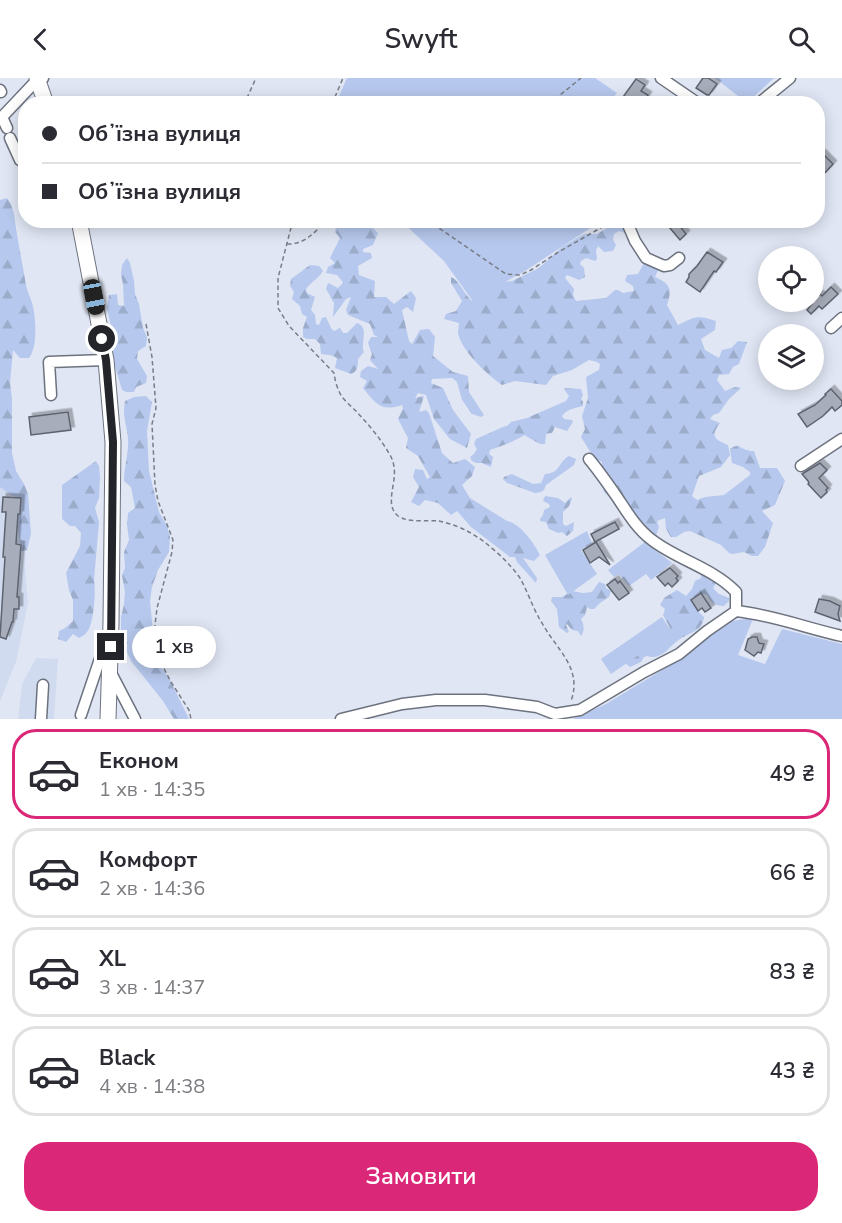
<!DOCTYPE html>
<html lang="uk">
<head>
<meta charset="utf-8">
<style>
  body { margin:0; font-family:"Nunito Sans",sans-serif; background:#f7f7f7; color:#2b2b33; height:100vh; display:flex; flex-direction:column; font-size:22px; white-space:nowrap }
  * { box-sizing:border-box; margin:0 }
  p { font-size:20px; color:#7c7c81 }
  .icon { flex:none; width:33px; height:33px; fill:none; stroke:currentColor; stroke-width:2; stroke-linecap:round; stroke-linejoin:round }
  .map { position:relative; height:641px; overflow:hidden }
  .details { display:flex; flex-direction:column; background:#fff; flex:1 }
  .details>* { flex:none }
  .guide { position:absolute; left:18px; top:18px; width:807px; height:132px; border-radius:24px; box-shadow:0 3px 15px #0003; display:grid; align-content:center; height:132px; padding:0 24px; background:#fff }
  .controls { position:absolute; left:758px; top:168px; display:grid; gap:12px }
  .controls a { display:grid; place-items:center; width:66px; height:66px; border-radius:50%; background:#fff; box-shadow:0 3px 15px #0003; font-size:30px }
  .end { position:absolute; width:27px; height:27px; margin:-14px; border:8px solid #23252a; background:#fff; box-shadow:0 0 0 3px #fff }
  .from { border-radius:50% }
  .bubble { position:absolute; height:42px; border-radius:21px; background:#fff; box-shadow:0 3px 15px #0003; font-size:20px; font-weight:600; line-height:42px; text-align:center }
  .car { position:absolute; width:18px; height:36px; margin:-18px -9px; border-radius:8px; box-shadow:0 0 4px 2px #0007; background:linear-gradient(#222 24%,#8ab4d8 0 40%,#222 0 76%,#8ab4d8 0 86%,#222 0) }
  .guide b { display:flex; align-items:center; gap:21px; height:57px; font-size:22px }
  .guide b+b { border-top:2px solid #e1e1e2 }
  .guide i { width:15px; height:15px; background:#2b2b33 }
  ul { padding:10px 0 0; list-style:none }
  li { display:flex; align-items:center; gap:18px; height:90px; margin:0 12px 9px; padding:0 12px; border:3px solid #e1e1e2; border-radius:24px }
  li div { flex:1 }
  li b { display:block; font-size:22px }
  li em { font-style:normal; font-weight:600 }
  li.current { border-color:#db2777 }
  li>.icon { width:54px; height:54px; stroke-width:1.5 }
  .button { display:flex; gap:12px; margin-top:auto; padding:12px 24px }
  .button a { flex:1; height:69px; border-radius:24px; background:#db2777; color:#fff; font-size:24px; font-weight:600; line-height:69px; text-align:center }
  header { display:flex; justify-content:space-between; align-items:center; height:78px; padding:0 24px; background:#fff; font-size:27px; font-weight:600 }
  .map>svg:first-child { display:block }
  .built { fill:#d1dbef }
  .forest { fill:url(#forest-firs) }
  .garden { fill:#b6c8ed }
  .building { fill:#a7adba; stroke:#5d636f; stroke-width:1.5; filter:url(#shadow) }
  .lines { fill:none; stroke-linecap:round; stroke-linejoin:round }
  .minor-casing { stroke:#6c727e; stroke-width:13 }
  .highway-casing { stroke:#6c727e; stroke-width:17 }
  .path { stroke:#797d86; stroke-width:1.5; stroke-dasharray:4.5 3; stroke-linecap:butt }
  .minor { stroke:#fff; stroke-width:10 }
  .highway { stroke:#fff; stroke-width:15 }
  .route { stroke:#23252a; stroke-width:8 }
</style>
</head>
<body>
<header><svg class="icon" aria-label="back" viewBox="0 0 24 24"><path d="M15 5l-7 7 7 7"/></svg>Swyft<svg class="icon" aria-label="search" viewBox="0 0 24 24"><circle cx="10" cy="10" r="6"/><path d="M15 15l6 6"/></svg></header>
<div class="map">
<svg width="842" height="641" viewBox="0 0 842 641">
  <defs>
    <pattern id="forest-firs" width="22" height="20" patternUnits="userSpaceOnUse" patternTransform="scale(1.5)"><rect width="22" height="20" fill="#b6c8ed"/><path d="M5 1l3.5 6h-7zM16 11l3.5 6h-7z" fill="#9caccb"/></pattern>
    <filter id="shadow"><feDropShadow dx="3.5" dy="-3.5" stdDeviation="0" flood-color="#0004"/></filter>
  </defs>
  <rect width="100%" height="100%" fill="#e0e6f4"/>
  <g class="built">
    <polygon points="0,399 28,417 25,486 26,503 28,525 16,584 0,623"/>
    <polygon points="36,580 58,581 54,641 18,641 22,606"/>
  </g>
  <g class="forest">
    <path d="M7 120 11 126 14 136C17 160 22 183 26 207 27 213 30 218 32 225 36 238 38 269 29 280H20L13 272 10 305 12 321V375L16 393 24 406 28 416 31 456 27 472 21 473 18 451 17 421 0 409V122Z"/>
    <path d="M337 143H349L350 146C366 153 362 138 378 155L373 167 363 171V174L371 175 372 180 358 188 359 197 375 203 374 219H386L394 226 411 213 416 220 413 234 407 229 402 232 409 263 412 266 420 252 429 251 435 259 433 278 453 294 468 298 469 314 484 337 481 339 472 336 462 322 457 304 452 300 432 301 431 305 443 310 453 332 471 356 467 370 450 361 434 341 426 317 418 315 415 320 424 318 419 334 426 332 429 335 442 375 453 385 465 381 475 389 472 398 462 407 470 420 507 443C520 445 534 465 540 477L534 483 523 480 537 500 536 505 517 484 515 479H510L471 449 457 433 451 437 438 425 425 422 419 428 411 424 419 409 413 399 415 391 423 392 427 401 430 399 418 378 406 370 408 360 398 341 403 330 402 327C381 334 376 326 363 310L367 303 360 299 361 293 368 288 378 291 370 282 372 276 368 265 371 259H378L374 257 370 246 348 237 346 232 351 219 346 221 333 239 334 225 326 211 328 205 338 210 342 206 343 204 337 197 326 195 328 189 335 185 330 180 340 160 335 154Z"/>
    <path d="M621 143H630V152L625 155 619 153 614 156 613 162 616 167 613 173 604 174 598 168 596 173 597 181 595 183 586 180 581 183 580 186 584 190 585 199 579 202 567 197 565 200 574 211 573 217 576 223 606 220 615 212H618L623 215 634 213 633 208 625 203 627 197 638 196 645 183 659 190 655 199C671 206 672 211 667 227L678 247C696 238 697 237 716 243L715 252 701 261 705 272 719 280 722 272 731 270 738 263 747 264 739 286 733 289 729 296 719 297 717 302 725 313 735 309 741 310 729 321 719 335 713 337 710 341 720 345C710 358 714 361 728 367L730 377 721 389 699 398 692 418 697 422 705 419 724 417 750 397V394L743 389 732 385 730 371C740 364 738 370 747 372 749 373 752 373 754 373L760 390H777L785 403 775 427 762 433 773 445 765 469 758 478H752L744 474 732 476 729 475 721 467 690 453 684 454 676 459H671L666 451 665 440 657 443 659 449 655 461 604 414 601 403 602 384 594 380 581 359 585 351 582 338 588 320 586 299 599 292 600 286 597 284 589 282 572 292 553 298 546 307 515 303 502 307C487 296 462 274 458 255 458 252 459 247 459 245L444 241 446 236 456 233 462 223 451 205V199C460 203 463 215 472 223L475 216 494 205 512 203 539 190 562 169 584 156H597L612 147 620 145Z"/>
    <polygon points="127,180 130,185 134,203 135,216 139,226 143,250 147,259 146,268 138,273 137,281 147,298 146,305 136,309 134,314 126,314 122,312 113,282 111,267 112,253 107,230 109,217 117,216 118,227 124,228 123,206 121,197 122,187"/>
    <path d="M310 187 319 188 323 193C319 200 311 204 306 211L307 215 315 219 311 232 315 237 316 246 319 247 322 240 326 239 331 250 334 253 340 250 343 255H347L357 245C370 250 360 264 364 274L358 281C358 288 358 293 351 296L335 290 337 280C328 275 328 278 321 276L320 266 315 261H307L303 259V250L307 239 302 236 300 228 292 221 294 214 290 208 291 201Z"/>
    <path d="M565 310 581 311 583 317 581 321 583 324V328C575 330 567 331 562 338L564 341 572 342 573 344 567 353 555 349 552 355 546 356 545 366H540L524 357C518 362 499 369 490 372L489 376 493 379 491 389 482 385H476L472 383 470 379 474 376 477 371 474 366 476 361 503 349 507 348 511 344 527 340 566 323 569 318 564 311Z"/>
    <path d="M146 318 152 324 147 353 149 393 159 434 167 448 170 459 169 474 158 492 152 509 150 523 154 564 160 588 169 600 189 641H174L163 623 131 583 121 561V540L124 526 125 514 122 497 125 490 124 474 129 462 127 447 128 435 135 430 131 409 124 403C124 389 129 375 128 361 127 346 122 340 125 323L134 319Z"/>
    <path d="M569 378 576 381 574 387 546 407 544 412 541 414 535 415 507 405 503 401 504 399 512 396 533 406 541 405 545 396C561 395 557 385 569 378Z"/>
    <path d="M96 383 99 388 100 399 99 420 95 430 99 444 94 502C96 513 94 546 87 554 85 557 82 558 79 560L73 556 66 564 58 561 59 553 65 550 73 543V522L69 512 66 495 80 468 81 455 75 448H70L62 441V407Z"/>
    <polygon points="545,418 558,420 565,425 571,419 572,421 569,428 563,434 563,446 566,448 574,444 573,453 567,458 562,454 558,455 549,451 546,444 540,443 540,441 543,437 544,432 550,429 549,426 543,423"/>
    <path d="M703 494 717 504 713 510 719 516 729 520V523L724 528C715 528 710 524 707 517L699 515 692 521 697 532 704 539C702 554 690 554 680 561 669 568 662 583 647 578L644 579 641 584 630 589 624 584 648 564H658L663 556 669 554 670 550 663 537 665 531 660 527 664 520 677 512 686 518 692 511 695 503 701 500V496Z"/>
    <path d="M599 504 605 506 606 510 611 513 609 519 600 525 594 531H590L587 529 585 537 581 541C584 546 585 553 581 558L578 553 572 552 567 546 566 547 569 554 567 555 559 549 557 531 551 523 552 519H562L572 513 583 515 592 514Z"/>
  </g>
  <g class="garden">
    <polygon points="347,0 595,0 617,15 608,26 336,25"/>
    <polygon points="715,0 774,0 747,25"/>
    <polygon points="401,143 601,143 525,193 472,222 444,183"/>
    <polygon points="587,453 592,465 581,472 597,496 568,517 545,477"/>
    <polygon points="645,464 672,485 651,502 646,496 629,508 619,496 614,499 608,492"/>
    <polygon points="662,539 672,554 611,596 601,581"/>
    <polygon points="750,540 753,541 738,577 765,586 782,551 842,566 842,641 573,641 606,626 649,600 686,577 718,551 733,543"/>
  </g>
  <g class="building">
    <polygon points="703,0 708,0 717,6 709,17 707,17 696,10"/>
    <polygon points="636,1 645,7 641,13 648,17 643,26 633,26 623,19"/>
    <polygon points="822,75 833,86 823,97 818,92 818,80"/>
    <polygon points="663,142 675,142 686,156 680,162"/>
    <polygon points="707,174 723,184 716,194 714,193 700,214 686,204 689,199 689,196 697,188"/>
    <polygon points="831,209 838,216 822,231 819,228 811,236 807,232 820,216 822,218"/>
    <polygon points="831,311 842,323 842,327 835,333 832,329 823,338 807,349 798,336 815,327 826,317 825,316"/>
    <polygon points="68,334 71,352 31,357 29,339"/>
    <polygon points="820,385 827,392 819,400 828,410 826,412 827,414 821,420 808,406 809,405 808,403 802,396"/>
    <polygon points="3,419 21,420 20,436 18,436 16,466 21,467 17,519 19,519 19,531 14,531 13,544 12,544 6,561 0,559 5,479 3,479 6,434 2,434"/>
    <polygon points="615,444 619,451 595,464 591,456"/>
    <polygon points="596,464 610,487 599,479 590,485 583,472"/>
    <polygon points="670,490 678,498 676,500 678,503 672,509 668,505 665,508 657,499"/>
    <polygon points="615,501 618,505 620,503 629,515 619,522 607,507"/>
    <polygon points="701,515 711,530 705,534 702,530 698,533 691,522"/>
    <polygon points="819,521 830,523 840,528 838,536 840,543 815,534"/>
    <polygon points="752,559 757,559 759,565 764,566 761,575 758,574 754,578 745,572 748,561"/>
  </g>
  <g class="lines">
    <g class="minor-casing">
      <g id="minor">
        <polyline points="661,0 699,26"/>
        <polyline points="0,12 1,14"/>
        <polyline points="758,26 790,0"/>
        <polyline points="7,50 2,39 37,2 43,0"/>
        <polyline points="10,60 20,82 26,82"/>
        <polyline points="626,142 635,163 646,180 664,188 670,187 679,180"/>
        <polyline points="831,250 842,240"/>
        <polyline points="51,317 49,284 106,282"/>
        <path d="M589 381C599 393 608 406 617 419 627 434 637 451 652 462 678 482 713 490 736 514V533"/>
        <polyline points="801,388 842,361"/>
        <polyline points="110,593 135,641"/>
        <polyline points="81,637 107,560"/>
        <polyline points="41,641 43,607"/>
        <path d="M341 641 402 626 436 622H485L537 629 555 636 580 632 644 594 679 576 707 553 736 533C773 537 806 550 842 558"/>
      </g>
    </g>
    <g class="highway-casing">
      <g id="highway">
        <polyline points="37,0 46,26"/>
        <polyline points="79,142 106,282 113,364 111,545 108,641"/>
      </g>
    </g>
    <g class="path">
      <polyline points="250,26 246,22 256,0"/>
      <polyline points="332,26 343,0"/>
      <polyline points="549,26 581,0"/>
      <path d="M293 142 278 200V230L289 248 334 295C335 303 338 314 343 320 347 325 352 329 356 333 368 346 381 361 390 377 392 380 394 386 394 390 397 404 384 427 398 438 408 445 427 442 439 443 449 445 460 449 469 454 486 463 509 484 520 500 528 514 533 531 542 545 556 571 583 590 571 623"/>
      <polyline points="427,142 506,196 520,197 531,192 557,175 604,148 618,144"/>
      <path d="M287 166C304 167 315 154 327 142"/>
      <polyline points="146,246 152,279 156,330 152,346 155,407 158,423 173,462 172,474 157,530 155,547 157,572 161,585 171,604 189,632 191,641"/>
    </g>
    <use href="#minor" class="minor"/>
    <use href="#highway" class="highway"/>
  </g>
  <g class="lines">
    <polyline class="route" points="102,261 106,282 113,364 111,569"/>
  </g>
</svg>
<div class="controls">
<a><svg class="icon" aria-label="locate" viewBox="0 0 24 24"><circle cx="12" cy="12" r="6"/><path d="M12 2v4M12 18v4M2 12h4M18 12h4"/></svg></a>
<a><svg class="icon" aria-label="layers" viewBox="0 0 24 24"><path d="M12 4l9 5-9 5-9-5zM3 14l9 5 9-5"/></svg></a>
</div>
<i class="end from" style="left:102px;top:261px"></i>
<i class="end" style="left:111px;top:569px"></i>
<div class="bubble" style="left:132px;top:548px;width:84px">1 хв</div>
<i class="car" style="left:94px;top:219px;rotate:169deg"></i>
<div class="guide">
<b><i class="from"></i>Обʼїзна вулиця</b>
<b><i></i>Обʼїзна вулиця</b>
</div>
</div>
<section class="details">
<ul>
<li class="current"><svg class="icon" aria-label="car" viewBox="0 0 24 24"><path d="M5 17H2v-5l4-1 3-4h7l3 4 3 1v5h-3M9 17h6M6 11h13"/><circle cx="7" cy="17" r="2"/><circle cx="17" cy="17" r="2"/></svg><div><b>Економ</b><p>1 хв · 14:35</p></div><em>49 ₴</em></li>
<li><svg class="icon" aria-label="car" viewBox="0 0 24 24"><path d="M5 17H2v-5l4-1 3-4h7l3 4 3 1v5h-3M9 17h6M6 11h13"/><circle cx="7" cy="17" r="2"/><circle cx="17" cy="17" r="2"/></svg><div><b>Комфорт</b><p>2 хв · 14:36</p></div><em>66 ₴</em></li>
<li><svg class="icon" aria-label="car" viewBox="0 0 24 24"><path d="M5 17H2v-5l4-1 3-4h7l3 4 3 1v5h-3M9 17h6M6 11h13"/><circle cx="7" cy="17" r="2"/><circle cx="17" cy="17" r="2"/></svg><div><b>XL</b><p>3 хв · 14:37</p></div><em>83 ₴</em></li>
<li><svg class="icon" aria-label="car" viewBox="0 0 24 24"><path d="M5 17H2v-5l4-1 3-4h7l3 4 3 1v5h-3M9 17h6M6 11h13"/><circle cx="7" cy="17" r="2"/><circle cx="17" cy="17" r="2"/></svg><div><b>Black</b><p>4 хв · 14:38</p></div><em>43 ₴</em></li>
</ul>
<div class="button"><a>Замовити</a></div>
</section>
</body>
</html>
